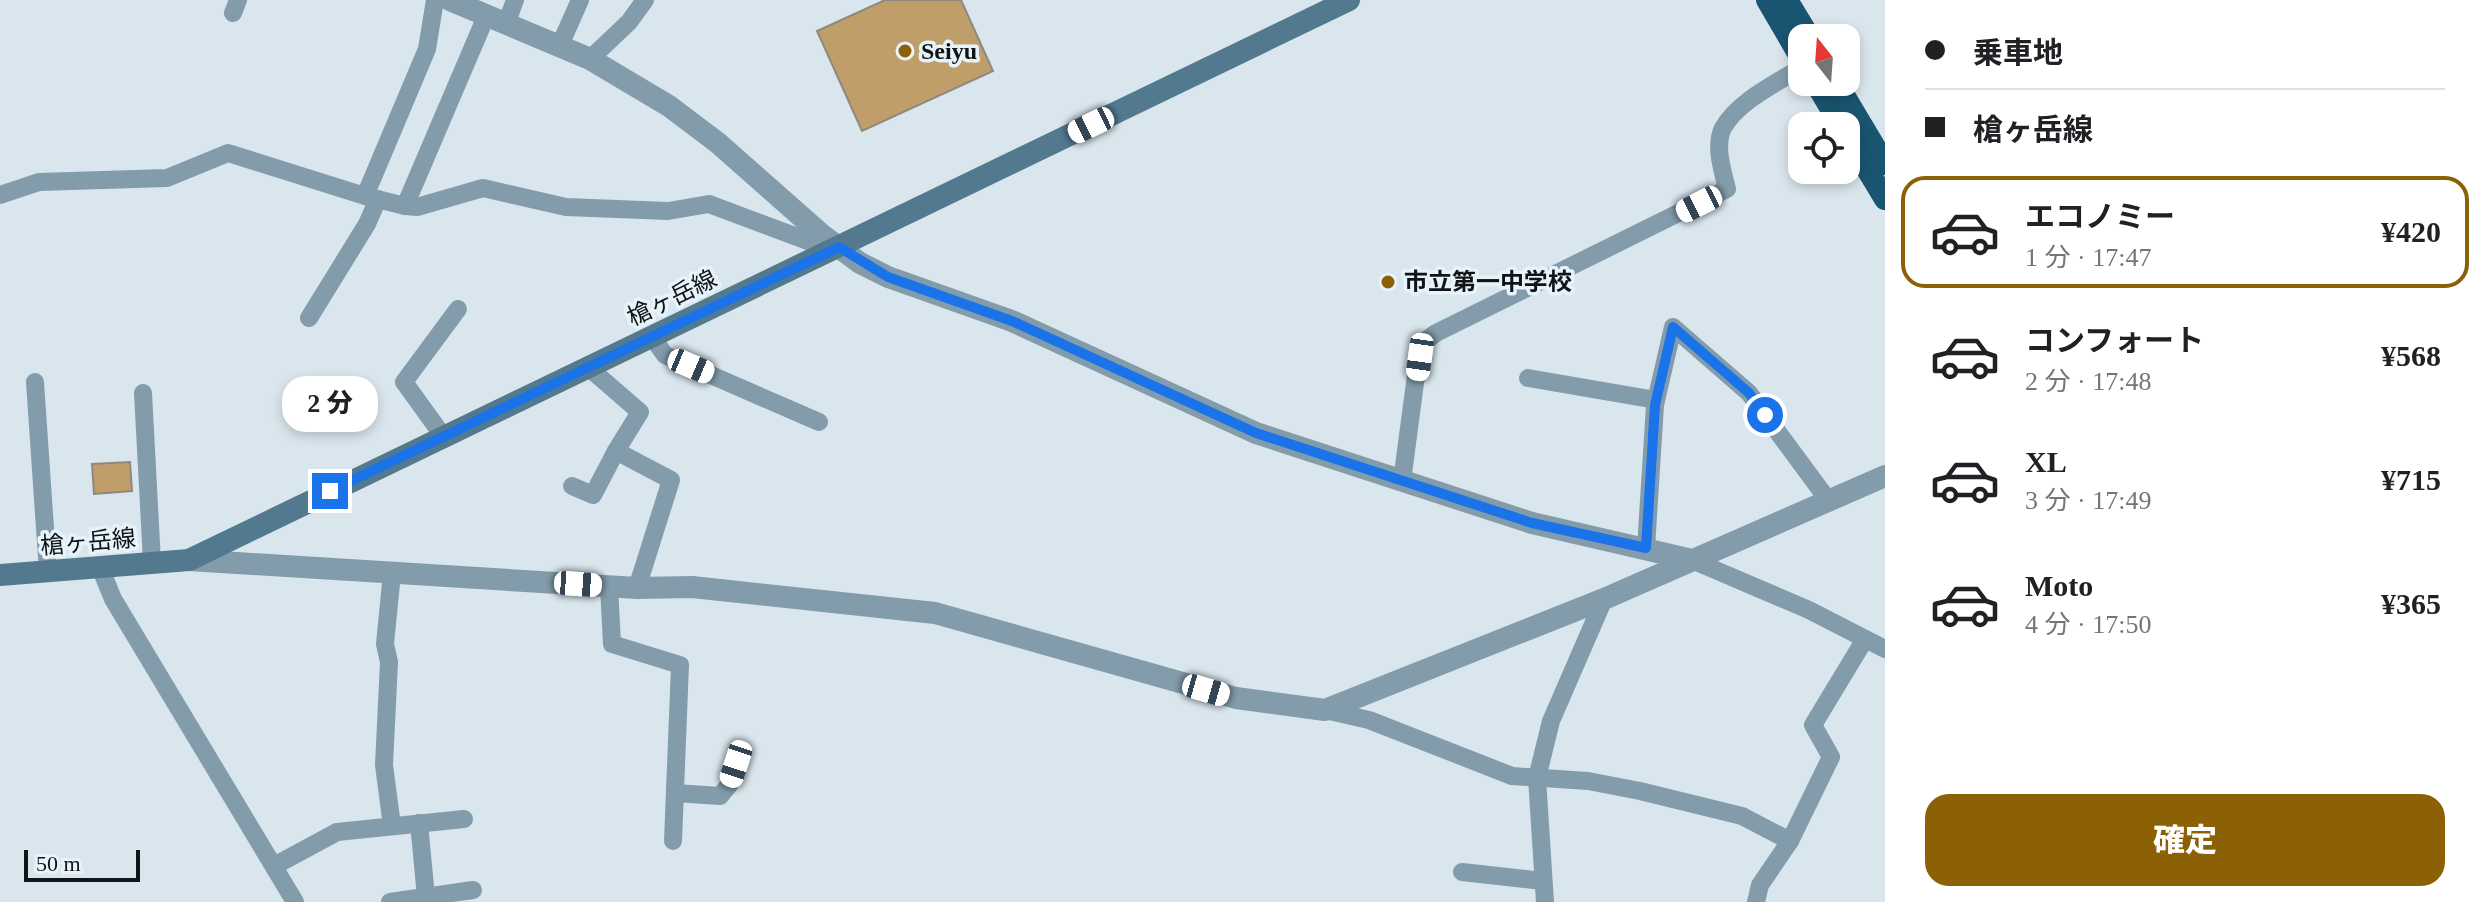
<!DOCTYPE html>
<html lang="ja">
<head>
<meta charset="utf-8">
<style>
  body { margin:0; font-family:"Times New Roman","Noto Sans JP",serif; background:#f2f2f2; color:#202124; height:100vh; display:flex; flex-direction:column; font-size:30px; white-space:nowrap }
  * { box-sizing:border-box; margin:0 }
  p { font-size:26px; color:#757577 }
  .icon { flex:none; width:44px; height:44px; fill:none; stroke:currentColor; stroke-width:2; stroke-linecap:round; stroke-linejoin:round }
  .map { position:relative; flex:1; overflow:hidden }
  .side { display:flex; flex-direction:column; background:#fff; width:600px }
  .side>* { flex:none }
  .guide { display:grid; align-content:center; height:176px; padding:0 40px; background:#fff }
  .needle { width:52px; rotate:343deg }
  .controls { position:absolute; left:1788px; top:24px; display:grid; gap:16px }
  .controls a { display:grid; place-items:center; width:72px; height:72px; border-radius:16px; background:#fff; box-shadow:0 4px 12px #0003; font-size:40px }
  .scale { position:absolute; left:24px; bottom:20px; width:116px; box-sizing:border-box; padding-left:8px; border:4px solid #101416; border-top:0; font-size:22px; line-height:28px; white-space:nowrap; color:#101416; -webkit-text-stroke:6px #e7f3fb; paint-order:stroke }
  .end { position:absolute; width:36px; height:36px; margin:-18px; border:10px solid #1a73e8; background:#fff; box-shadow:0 0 0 4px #fff }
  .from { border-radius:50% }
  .bubble { position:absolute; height:56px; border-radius:24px; background:#fff; box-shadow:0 4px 12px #0003; font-size:26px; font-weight:800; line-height:56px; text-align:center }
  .car { position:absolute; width:24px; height:48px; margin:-24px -12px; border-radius:10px; box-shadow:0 0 6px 2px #0007; background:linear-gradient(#fff 24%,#345 0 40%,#fff 0 76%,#345 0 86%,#fff 0) }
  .guide b { display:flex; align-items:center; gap:28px; height:76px; font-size:30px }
  .guide b+b { border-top:2px solid #e0e0e0 }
  .guide i { width:20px; height:20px; background:#202124 }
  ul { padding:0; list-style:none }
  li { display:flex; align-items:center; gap:24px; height:112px; margin:0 16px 12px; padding:0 24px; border:4px solid transparent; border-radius:24px }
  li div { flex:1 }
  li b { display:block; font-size:30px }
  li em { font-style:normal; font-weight:800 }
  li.selected { border-color:#8c6105 }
  li>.icon { width:72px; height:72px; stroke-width:1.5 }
  .cta { display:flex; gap:16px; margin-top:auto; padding:16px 40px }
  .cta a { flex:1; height:92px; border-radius:24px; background:#8c6105; color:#fff; font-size:32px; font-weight:800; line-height:92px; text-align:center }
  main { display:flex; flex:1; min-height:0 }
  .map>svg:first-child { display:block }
  .building { fill:#c09e6a; stroke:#8f887e; stroke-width:2 }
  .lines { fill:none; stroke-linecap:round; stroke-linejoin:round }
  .minor { stroke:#839cab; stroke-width:18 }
  .tertiary { stroke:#839cab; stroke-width:22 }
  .secondary { stroke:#53798f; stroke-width:22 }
  .trunk { stroke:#195571; stroke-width:22 }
  .route { stroke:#1a73e8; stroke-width:10 }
  .poi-dot { fill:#8c6105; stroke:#e7f3fb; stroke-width:3 }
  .labels { text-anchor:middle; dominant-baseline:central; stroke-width:7; stroke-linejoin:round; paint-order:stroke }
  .poi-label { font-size:24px; font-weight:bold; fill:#101416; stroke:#e7f3fb; text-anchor:start }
  .street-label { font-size:24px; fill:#101416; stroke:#e7f3fb }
</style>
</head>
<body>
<main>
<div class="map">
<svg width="1885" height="902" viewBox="0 0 1885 902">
  <rect width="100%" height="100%" fill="#dae6ed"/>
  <g class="building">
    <polygon points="885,0 961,0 993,71 862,131 817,31"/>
    <polygon points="130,462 132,491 94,494 92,464"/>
  </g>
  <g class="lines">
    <g class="minor">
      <polyline points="233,13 238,0"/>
      <polyline points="507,22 515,0"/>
      <polyline points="560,45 580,0"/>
      <polyline points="590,59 629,22 645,0"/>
      <polyline points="0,195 39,182 167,178 228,153 365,196 427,49 435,0"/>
      <polyline points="365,196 405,206 487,14"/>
      <polyline points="405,206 417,207 483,188 566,207 668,211 709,204 808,241 837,247"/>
      <polyline points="309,318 367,224 378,199"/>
      <polyline points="652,337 665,355 819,422"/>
      <polyline points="588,367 640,412 616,451 671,480 637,588"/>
      <polyline points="1528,378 1656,400"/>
      <polyline points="35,382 48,572"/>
      <polyline points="143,393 152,562"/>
      <polyline points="443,436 404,382 458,309"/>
      <path d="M1402 481 1420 345 1436 333 1727 189C1723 172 1714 146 1723 128 1738 101 1777 83 1802 67"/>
      <polyline points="572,486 593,495 616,451"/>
      <polyline points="1646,548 1655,405 1673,327 1749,393 1828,500"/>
      <polyline points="1692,560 1809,610 1885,649"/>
      <polyline points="100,567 113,599 295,902"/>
      <polyline points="392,573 385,644 389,662 384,765 392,826"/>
      <polyline points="609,586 612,644 680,665 673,841"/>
      <polyline points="1325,710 1369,720 1512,776 1588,781 1640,791 1742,816 1790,841"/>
      <polyline points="675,793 720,796 729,785 736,764"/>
      <polyline points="419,823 426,897"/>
      <polyline points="274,866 337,832 464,819"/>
      <polyline points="1462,872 1543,881"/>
      <polyline points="390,902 473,890"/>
      <polyline points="1545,902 1537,778 1551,721 1604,599"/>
      <polyline points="1756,902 1760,885 1790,841 1831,757 1813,725 1865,639"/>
    </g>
    <g class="tertiary">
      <polyline points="450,0 590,59 669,106 718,143 821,234 860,263 888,277 1012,321 1256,433 1532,523 1692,560"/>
      <polyline points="189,560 637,588 692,587 935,613 1236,698 1325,710 1604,599 1885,476"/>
    </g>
    <polyline class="secondary" points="0,575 189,560 1349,0"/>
    <g class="trunk">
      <polyline points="1767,0 1802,60"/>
      <polyline points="1787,0 1810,38"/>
      <polyline points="1815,82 1841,126"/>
      <polyline points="1836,82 1885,164"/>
      <polyline points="1846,134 1885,199"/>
    </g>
  </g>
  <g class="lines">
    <polyline class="route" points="330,491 839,247 888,277 1012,321 1256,433 1532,523 1646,548 1655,405 1673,327 1749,393 1765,415"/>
  </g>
  <g class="poi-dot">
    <circle cx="905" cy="51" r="8"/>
    <circle cx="1388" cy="282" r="8"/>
  </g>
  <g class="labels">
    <g class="poi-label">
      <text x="921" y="51">Seiyu</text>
      <text x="1404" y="282">市立第一中学校</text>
    </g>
    <g class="street-label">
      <text transform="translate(672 298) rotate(-26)">槍ヶ岳線</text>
      <text transform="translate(88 542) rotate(-5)">槍ヶ岳線</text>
    </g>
  </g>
</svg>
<div class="controls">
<a><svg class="needle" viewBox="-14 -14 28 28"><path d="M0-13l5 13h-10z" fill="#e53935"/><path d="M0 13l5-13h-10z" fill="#757577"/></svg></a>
<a><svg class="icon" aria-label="locate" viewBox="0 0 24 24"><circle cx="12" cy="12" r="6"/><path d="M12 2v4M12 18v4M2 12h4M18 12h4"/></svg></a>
</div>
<div class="scale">50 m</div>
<i class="end from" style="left:1765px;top:415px"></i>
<i class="end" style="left:330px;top:491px"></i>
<div class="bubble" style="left:282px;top:376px;width:96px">2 分</div>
<i class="car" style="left:1091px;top:125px;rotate:244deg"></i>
<i class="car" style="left:1699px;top:204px;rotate:243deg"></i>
<i class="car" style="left:1420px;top:357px;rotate:188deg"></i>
<i class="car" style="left:691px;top:366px;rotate:113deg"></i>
<i class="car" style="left:578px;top:584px;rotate:94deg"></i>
<i class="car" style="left:1206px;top:690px;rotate:106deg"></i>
<i class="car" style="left:736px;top:764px;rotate:198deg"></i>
</div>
<section class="side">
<div class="guide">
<b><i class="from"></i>乗車地</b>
<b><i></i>槍ヶ岳線</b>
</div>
<ul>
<li class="selected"><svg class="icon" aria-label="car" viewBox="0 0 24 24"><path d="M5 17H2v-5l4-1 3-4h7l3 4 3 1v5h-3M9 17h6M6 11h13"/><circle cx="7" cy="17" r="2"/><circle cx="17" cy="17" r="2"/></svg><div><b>エコノミー</b><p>1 分 · 17:47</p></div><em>¥420</em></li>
<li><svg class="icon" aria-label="car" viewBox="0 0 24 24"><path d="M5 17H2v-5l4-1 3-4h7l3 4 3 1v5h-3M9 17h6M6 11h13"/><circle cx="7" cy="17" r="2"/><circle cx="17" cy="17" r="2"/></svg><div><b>コンフォート</b><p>2 分 · 17:48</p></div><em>¥568</em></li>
<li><svg class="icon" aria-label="car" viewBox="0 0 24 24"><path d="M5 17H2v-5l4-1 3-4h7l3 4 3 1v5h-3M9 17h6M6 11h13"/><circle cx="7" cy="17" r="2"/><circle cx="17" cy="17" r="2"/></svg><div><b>XL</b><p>3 分 · 17:49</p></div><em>¥715</em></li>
<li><svg class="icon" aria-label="car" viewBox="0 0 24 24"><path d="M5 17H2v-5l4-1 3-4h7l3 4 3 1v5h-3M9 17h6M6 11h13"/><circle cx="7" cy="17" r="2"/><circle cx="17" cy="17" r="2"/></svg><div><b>Moto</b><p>4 分 · 17:50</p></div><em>¥365</em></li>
</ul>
<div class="cta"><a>確定</a></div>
</section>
</main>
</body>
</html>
